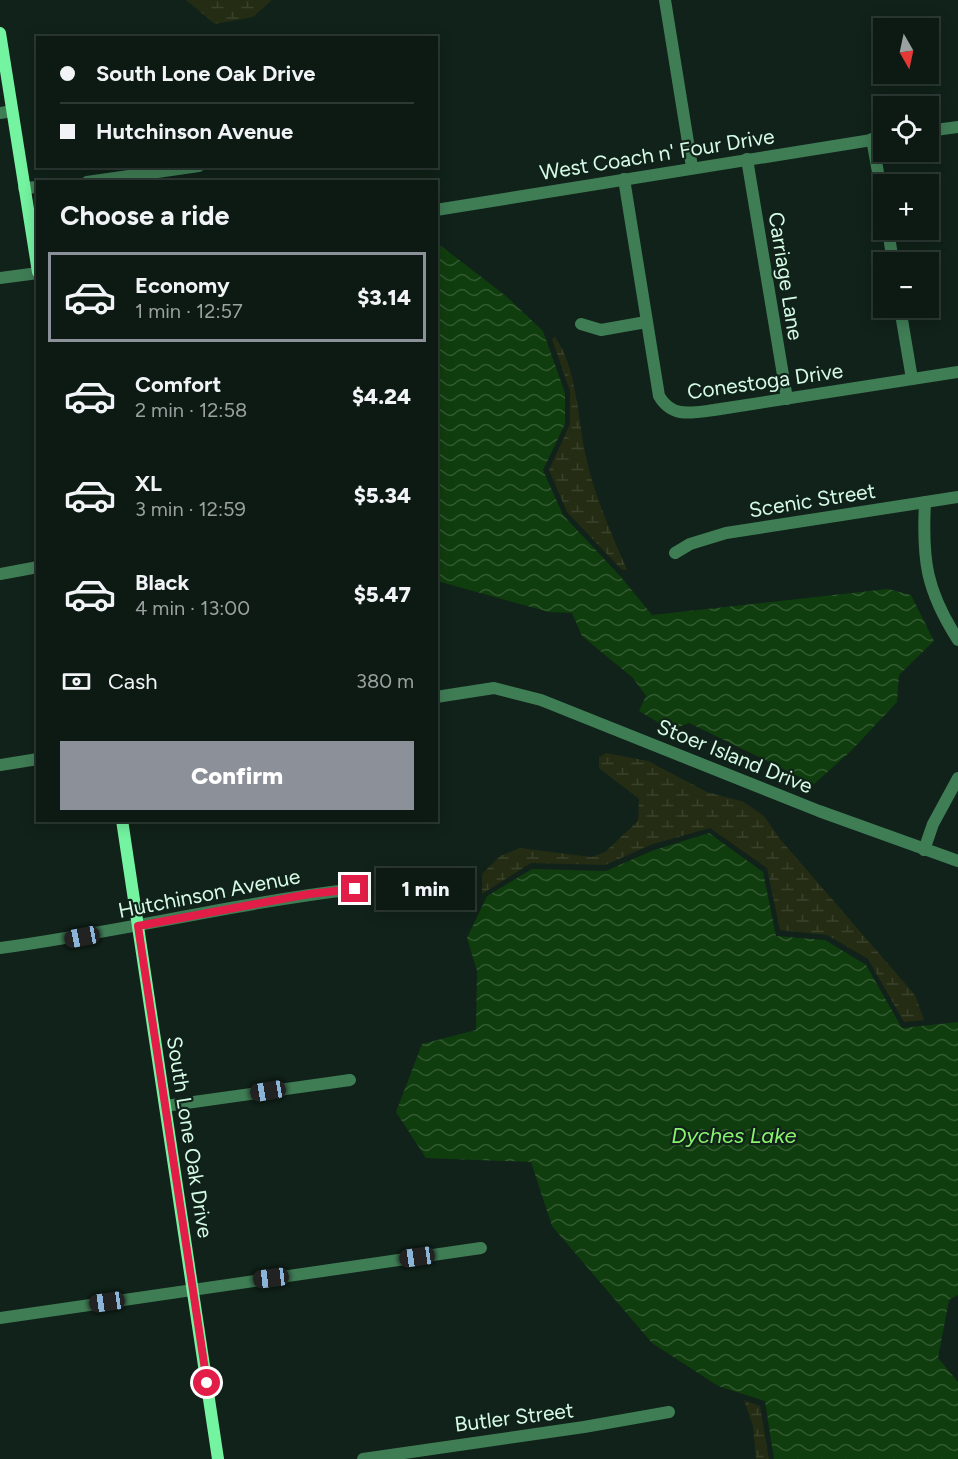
<!DOCTYPE html>
<html lang="en">
<head>
<meta charset="utf-8">
<style>
  body { margin:0; font-family:Figtree,sans-serif; background:#1a2721; color:#f1f3f6; height:100vh; display:flex; flex-direction:column; font-size:22px; white-space:nowrap }
  * { box-sizing:border-box; margin:0 }
  p { font-size:20px; color:#9aa1a0 }
  .icon { flex:none; width:33px; height:33px; fill:none; stroke:currentColor; stroke-width:2; stroke-linecap:round; stroke-linejoin:round }
  .map { position:relative; flex:1; overflow:hidden }
  .sheet { position:absolute; left:36px; top:180px; width:402px; height:642px; display:flex; flex-direction:column; background:#0c1a13; border-radius:0px; box-shadow:0 3px 15px #0003,0 0 0 2px #2c3833 }
  .sheet>* { flex:none }
  .top-card { position:absolute; left:36px; top:36px; width:402px; height:132px; border-radius:0px; box-shadow:0 3px 15px #0003,0 0 0 2px #2c3833; display:grid; align-content:center; height:132px; padding:0 24px; background:#0c1a13 }
  .needle { width:39px; rotate:171deg }
  .controls { position:absolute; left:873px; top:18px; display:grid; gap:12px }
  .controls a { display:grid; place-items:center; width:66px; height:66px; border-radius:0px; background:#0c1a13; box-shadow:0 3px 15px #0003,0 0 0 2px #2c3833; font-size:30px }
  .end { position:absolute; width:27px; height:27px; margin:-14px; border:8px solid #e11d48; background:#fff; box-shadow:0 0 0 3px #fff }
  .from { border-radius:50% }
  .bubble { position:absolute; height:42px; border-radius:0px; background:#0c1a13; box-shadow:0 3px 15px #0003,0 0 0 2px #2c3833; font-size:20px; font-weight:800; line-height:42px; text-align:center }
  .car { position:absolute; width:18px; height:36px; margin:-18px -9px; border-radius:8px; box-shadow:0 0 4px 2px #0007; background:linear-gradient(#222 24%,#8ab4d8 0 40%,#222 0 76%,#8ab4d8 0 86%,#222 0) }
  .top-card b { display:flex; align-items:center; gap:21px; height:57px; font-size:22px }
  .top-card b+b { border-top:2px solid #2c3833 }
  .top-card i { width:15px; height:15px; background:#f1f3f6 }
  ul { padding:0; list-style:none }
  li { display:flex; align-items:center; gap:18px; height:90px; margin:0 12px 9px; padding:0 12px; border:3px solid transparent; border-radius:0px }
  li div { flex:1 }
  li b { display:block; font-size:22px }
  li em { font-style:normal; font-weight:800 }
  li.active { border-color:#8c9099 }
  li>.icon { width:54px; height:54px; stroke-width:1.5 }
  h2 { padding:0 24px; font-size:27px; line-height:72px }
  .pay { display:flex; align-items:center; gap:15px; height:66px; padding:0 24px; font-size:22px }
  .pay p { margin-inline-start:auto }
  .primary-button { display:flex; gap:12px; margin-top:auto; padding:12px 24px }
  .primary-button a { flex:1; height:69px; border-radius:0px; background:#8c9099; color:#fff; font-size:24px; font-weight:800; line-height:69px; text-align:center }
  .map>svg:first-child { display:block }
  .wetland { fill:url(#wetland-marsh) }
  .water { fill:url(#water-waves) }
  .lines { fill:none; stroke-linecap:round; stroke-linejoin:round }
  .street { stroke:#3f7d55; stroke-width:12 }
  .secondary { stroke:#74f3a0; stroke-width:12 }
  .route { stroke:#e11d48; stroke-width:8 }
  .labels { text-anchor:middle; dominant-baseline:central; stroke-width:4.5; stroke-linejoin:round; paint-order:stroke }
  .street-label { font-size:21px; fill:#d5fbe6; stroke:#102219 }
  .water-label { font-size:22px; font-style:italic; fill:#89f36c; stroke:#102219 }
</style>
</head>
<body>
<div class="map">
<svg width="958" height="1459" viewBox="0 0 958 1459">
  <defs>
    <pattern id="wetland-marsh" width="20" height="14" patternUnits="userSpaceOnUse" patternTransform="scale(1.5)"><rect width="20" height="14" fill="#252c14"/><path d="M1 5h8M5 5V1M11 12h8M15 12V8" fill="none" stroke="#3a412b"/></pattern>
    <pattern id="water-waves" width="16" height="10" patternUnits="userSpaceOnUse" patternTransform="scale(1.5)"><rect width="16" height="10" fill="#103d0e"/><path d="M0 5q4-4 8 0t8 0" fill="none" stroke="#325a31"/></pattern>
  </defs>
  <rect width="100%" height="100%" fill="#102219"/>
  <g class="wetland">
    <polygon points="186,0 272,0 253,17 215,24"/>
    <path d="M555 337C577 367 578 421 586 457 594 496 612 534 627 570H622L567 512 549 470 570 424V391L552 339Z"/>
    <polygon points="606,753 648,761 707,792 744,802 764,816 780,839 915,995 924,1020 904,1022 868,959 827,935 780,930 767,868 710,828 653,844 605,865 531,863 482,894 482,874 500,856 520,848 592,857 605,852 638,821 639,799 599,768 599,757"/>
    <polygon points="744,1400 760,1406 769,1459 756,1459 753,1426"/>
  </g>
  <g class="water">
    <polygon points="441,246 506,296 543,331 565,393 565,424 543,470 563,515 621,577 652,615 888,589 911,595 934,641 899,675 897,702 850,752 814,784 689,723 671,730 639,711 646,696 633,678 582,636 572,613 549,612 437,581 436,249"/>
    <polygon points="709,833 763,872 776,936 825,940 866,965 902,1028 958,1022 958,1295 949,1300 938,1358 958,1382 958,1459 774,1459 765,1401 718,1386 652,1343 552,1226 531,1162 426,1158 396,1112 422,1044 476,1030 477,971 467,938 487,896 532,869 606,871 654,850"/>
  </g>
  <g class="lines">
    <g class="street">
      <polyline points="665,0 692,167"/>
      <polyline points="0,113 12,111"/>
      <polyline points="928,131 958,127"/>
      <polyline points="872,139 884,206"/>
      <polyline points="747,159 787,399"/>
      <path d="M624 179 659 396C672 418 691 413 714 410L958 372"/>
      <polyline points="87,182 199,166"/>
      <polyline points="24,188 38,187"/>
      <polyline points="436,210 884,138"/>
      <polyline points="888,230 893,262"/>
      <polyline points="0,278 38,273"/>
      <polyline points="900,308 912,379"/>
      <polyline points="581,324 601,330 646,322"/>
      <path d="M925 502C922 560 926 590 958 640"/>
      <polyline points="675,553 690,544 726,533 958,497"/>
      <polyline points="0,574 38,567"/>
      <polyline points="436,697 494,688 541,700 819,811 958,861"/>
      <polyline points="0,765 38,759"/>
      <polyline points="924,850 933,824 958,778"/>
      <path d="M0 948C119 932 236 903 355 889"/>
      <polyline points="165,1106 350,1080"/>
      <polyline points="0,1318 481,1248"/>
      <polyline points="363,1459 584,1427 669,1412"/>
    </g>
    <g class="secondary">
      <polyline points="0,33 38,272"/>
      <polyline points="122,820 218,1459"/>
    </g>
  </g>
  <g class="lines">
    <polyline class="route" points="207,1383 138,926 309,894 355,889"/>
  </g>
  <g class="labels">
    <g class="street-label">
      <text transform="translate(657 154) rotate(-9)">West Coach n' Four Drive</text>
      <text transform="translate(786 276) rotate(81)">Carriage Lane</text>
      <text transform="translate(765 381) rotate(-8)">Conestoga Drive</text>
      <text transform="translate(812 500) rotate(-9)">Scenic Street</text>
      <text transform="translate(735 756) rotate(22)">Stoer Island Drive</text>
      <text transform="translate(209 893) rotate(-11)">Hutchinson Avenue</text>
      <text transform="translate(190 1137) rotate(81)">South Lone Oak Drive</text>
      <text transform="translate(514 1417) rotate(-7)">Butler Street</text>
    </g>
    <g class="water-label">
      <text x="734" y="1135">Dyches Lake</text>
    </g>
  </g>
</svg>
<div class="controls">
<a><svg class="needle" viewBox="-14 -14 28 28"><path d="M0-13l5 13h-10z" fill="#e53935"/><path d="M0 13l5-13h-10z" fill="#9aa1a0"/></svg></a>
<a><svg class="icon" aria-label="locate" viewBox="0 0 24 24"><circle cx="12" cy="12" r="6"/><path d="M12 2v4M12 18v4M2 12h4M18 12h4"/></svg></a>
<a>+</a>
<a>−</a>
</div>
<i class="end from" style="left:207px;top:1383px"></i>
<i class="end" style="left:355px;top:889px"></i>
<div class="bubble" style="left:376px;top:868px;width:99px">1 min</div>
<i class="car" style="left:82px;top:937px;rotate:259deg"></i>
<i class="car" style="left:268px;top:1091px;rotate:261deg"></i>
<i class="car" style="left:417px;top:1257px;rotate:262deg"></i>
<i class="car" style="left:271px;top:1278px;rotate:263deg"></i>
<i class="car" style="left:107px;top:1302px;rotate:262deg"></i>
<div class="top-card">
<b><i class="from"></i>South Lone Oak Drive</b>
<b><i></i>Hutchinson Avenue</b>
</div>
<section class="sheet">
<h2>Choose a ride</h2>
<ul>
<li class="active"><svg class="icon" aria-label="car" viewBox="0 0 24 24"><path d="M5 17H2v-5l4-1 3-4h7l3 4 3 1v5h-3M9 17h6M6 11h13"/><circle cx="7" cy="17" r="2"/><circle cx="17" cy="17" r="2"/></svg><div><b>Economy</b><p>1 min · 12:57</p></div><em>$3.14</em></li>
<li><svg class="icon" aria-label="car" viewBox="0 0 24 24"><path d="M5 17H2v-5l4-1 3-4h7l3 4 3 1v5h-3M9 17h6M6 11h13"/><circle cx="7" cy="17" r="2"/><circle cx="17" cy="17" r="2"/></svg><div><b>Comfort</b><p>2 min · 12:58</p></div><em>$4.24</em></li>
<li><svg class="icon" aria-label="car" viewBox="0 0 24 24"><path d="M5 17H2v-5l4-1 3-4h7l3 4 3 1v5h-3M9 17h6M6 11h13"/><circle cx="7" cy="17" r="2"/><circle cx="17" cy="17" r="2"/></svg><div><b>XL</b><p>3 min · 12:59</p></div><em>$5.34</em></li>
<li><svg class="icon" aria-label="car" viewBox="0 0 24 24"><path d="M5 17H2v-5l4-1 3-4h7l3 4 3 1v5h-3M9 17h6M6 11h13"/><circle cx="7" cy="17" r="2"/><circle cx="17" cy="17" r="2"/></svg><div><b>Black</b><p>4 min · 13:00</p></div><em>$5.47</em></li>
</ul>
<div class="pay"><svg class="icon" aria-label="cash" viewBox="0 0 24 24"><path d="M3 7h18v10H3z"/><circle cx="12" cy="12" r="2"/></svg>Cash<p>380 m</p></div>
<div class="primary-button"><a>Confirm</a></div>
</section>
</div>
</body>
</html>
